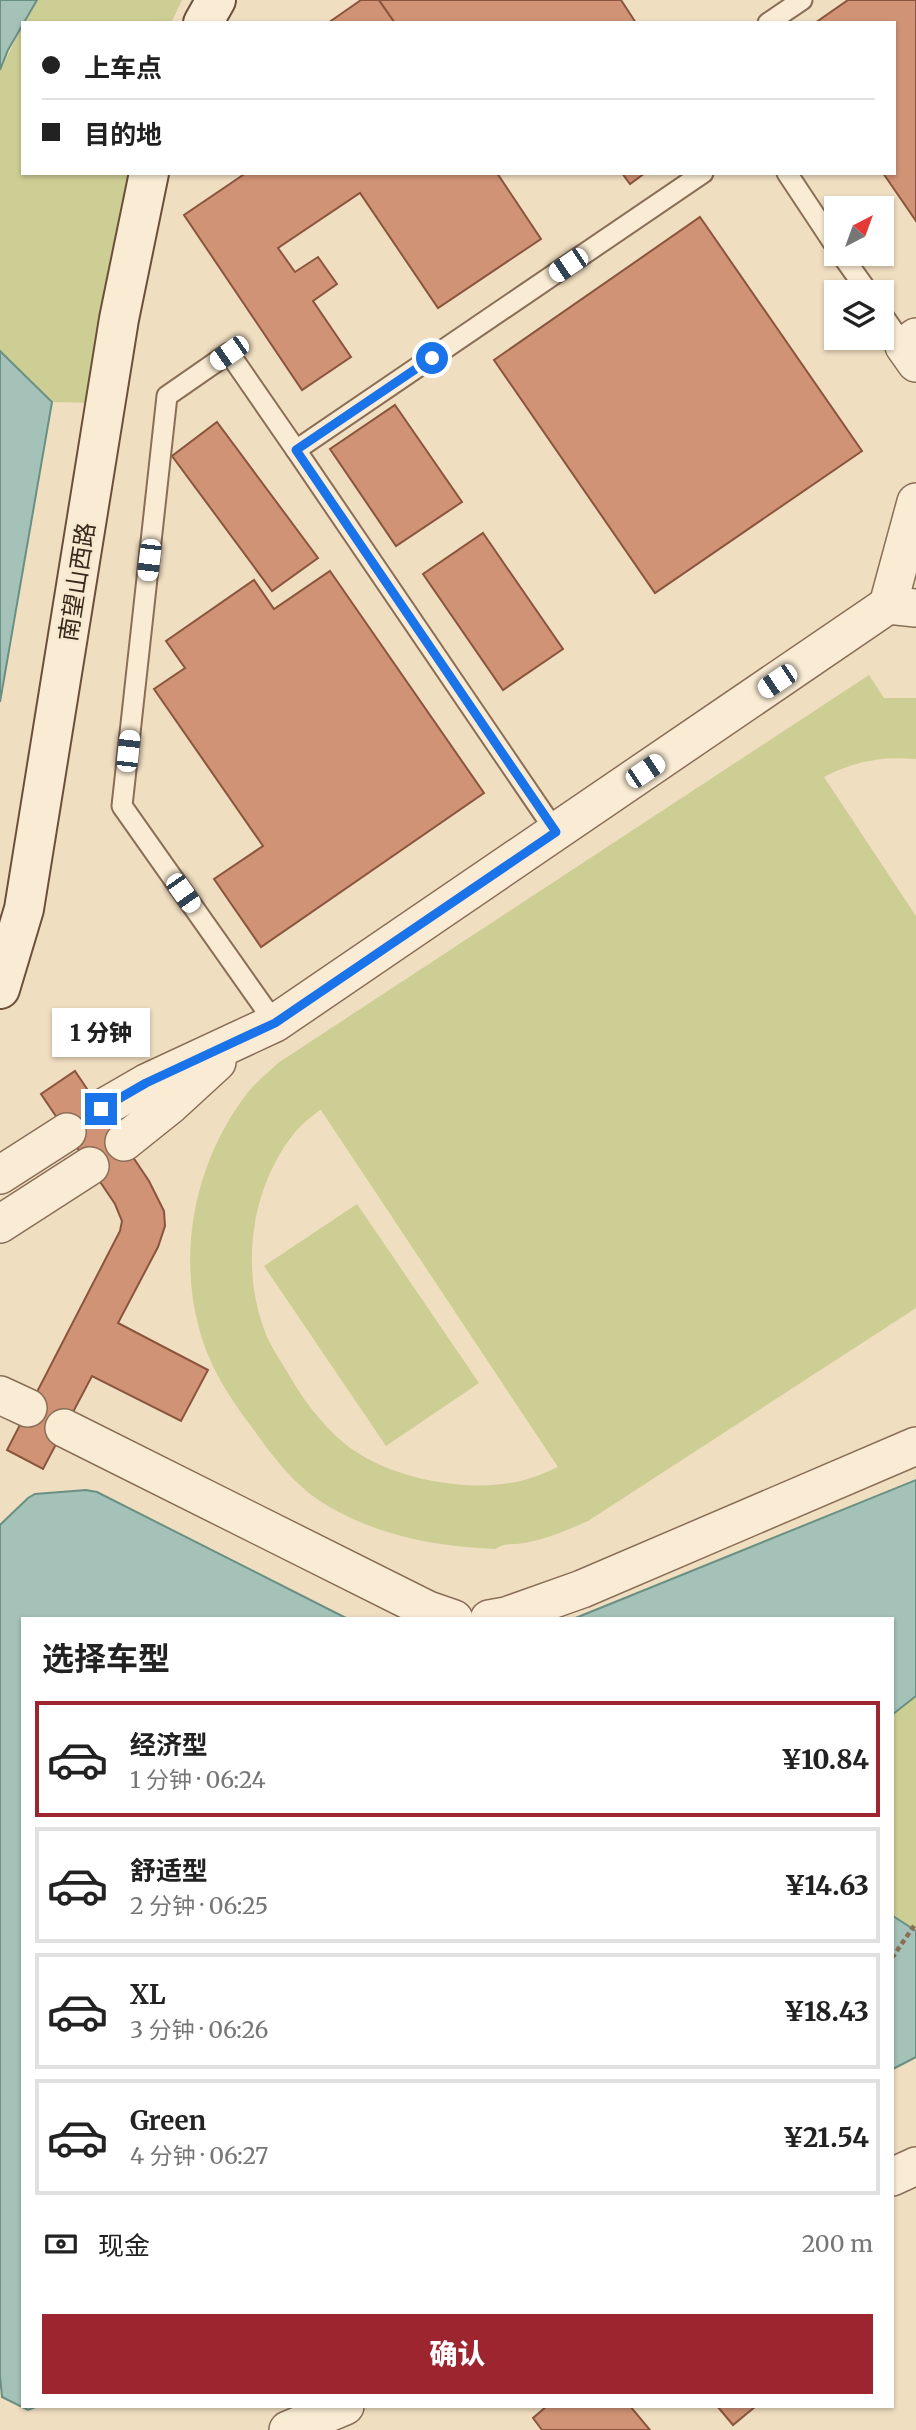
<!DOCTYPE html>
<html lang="zh">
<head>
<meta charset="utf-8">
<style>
  body { margin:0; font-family:Merriweather,"Noto Sans SC",serif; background:#f6f6f6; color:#222; height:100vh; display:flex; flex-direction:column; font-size:26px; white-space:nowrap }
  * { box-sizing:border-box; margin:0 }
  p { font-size:23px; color:#767676 }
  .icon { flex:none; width:38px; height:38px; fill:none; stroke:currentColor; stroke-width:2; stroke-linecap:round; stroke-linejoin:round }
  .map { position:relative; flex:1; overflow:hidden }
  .panel { position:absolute; left:21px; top:1617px; width:873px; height:791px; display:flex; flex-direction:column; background:#fff; border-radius:0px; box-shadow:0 2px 5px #0004 }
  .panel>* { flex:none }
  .guide { position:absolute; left:21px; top:21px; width:875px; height:154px; border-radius:0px; box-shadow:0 2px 5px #0004; display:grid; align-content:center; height:154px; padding:0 21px; background:#fff }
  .needle { width:46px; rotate:41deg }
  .tools { position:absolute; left:824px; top:196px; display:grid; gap:14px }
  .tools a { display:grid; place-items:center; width:70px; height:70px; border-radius:0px; background:#fff; box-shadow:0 2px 5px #0004; font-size:35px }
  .end { position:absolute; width:32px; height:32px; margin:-16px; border:9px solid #1a73e8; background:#fff; box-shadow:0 0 0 4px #fff }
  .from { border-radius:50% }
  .bubble { position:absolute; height:49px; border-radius:0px; background:#fff; box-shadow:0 2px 5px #0004; font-size:23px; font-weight:800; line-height:49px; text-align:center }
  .car { position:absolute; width:21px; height:42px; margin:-21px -10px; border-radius:9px; box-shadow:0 0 5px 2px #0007; background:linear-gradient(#fff 24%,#345 0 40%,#fff 0 76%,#345 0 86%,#fff 0) }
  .guide b { display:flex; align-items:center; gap:24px; height:66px; font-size:26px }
  .guide b+b { border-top:2px solid #e0e0e0 }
  .guide i { width:18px; height:18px; background:#222 }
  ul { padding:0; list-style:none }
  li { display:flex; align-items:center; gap:21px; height:116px; margin:0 14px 10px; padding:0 7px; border:4px solid #e0e0e0; border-radius:0px }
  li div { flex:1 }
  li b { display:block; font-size:26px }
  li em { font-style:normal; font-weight:800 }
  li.active { border-color:#9c252f }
  li>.icon { width:63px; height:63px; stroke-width:1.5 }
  h2 { padding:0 21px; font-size:32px; line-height:84px }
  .pay { display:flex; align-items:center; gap:18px; height:77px; padding:0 21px; font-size:26px }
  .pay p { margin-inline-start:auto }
  .button { display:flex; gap:14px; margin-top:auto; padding:14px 21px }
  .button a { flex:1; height:80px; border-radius:0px; background:#9c252f; color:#fff; font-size:28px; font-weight:800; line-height:80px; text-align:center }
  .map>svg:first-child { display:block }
  .green { fill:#ccce94; fill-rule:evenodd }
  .water { fill:#a4c2b7; stroke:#6a9084; stroke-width:2 }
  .building { fill:#d09375; stroke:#8a553c; stroke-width:2 }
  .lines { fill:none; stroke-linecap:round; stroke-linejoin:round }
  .lane-casing { stroke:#8a6e57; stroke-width:23 }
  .street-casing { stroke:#8a6e57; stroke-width:40 }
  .secondary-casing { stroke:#6c4f3b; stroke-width:42 }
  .path { stroke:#8a6e57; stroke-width:4.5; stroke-dasharray:5 3.5; stroke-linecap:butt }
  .lane { stroke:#faecd4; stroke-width:19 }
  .street { stroke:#faecd4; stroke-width:37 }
  .secondary { stroke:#faecd4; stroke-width:38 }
  .route { stroke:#1a73e8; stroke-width:9 }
  .labels { text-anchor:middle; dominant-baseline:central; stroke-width:5; stroke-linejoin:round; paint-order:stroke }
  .street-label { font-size:24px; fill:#39281c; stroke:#f7e9d0 }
</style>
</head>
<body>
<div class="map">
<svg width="916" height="2430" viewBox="0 0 916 2430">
  <rect width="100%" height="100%" fill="#f0dec1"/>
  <g class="green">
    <polygon points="37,0 182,0 171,23 24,23"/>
    <polygon points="23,24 23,173 129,173 92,403 52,402 0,351 0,71"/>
    <path d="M869 675 884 698H916V759C881 756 855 761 824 777L916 916V1308L588 1521C565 1531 543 1541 517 1544 509 1544 502 1544 495 1549 433 1546 377 1536 323 1503 293 1484 271 1454 251 1426 229 1397 208 1364 199 1328 177 1247 197 1158 248 1092 257 1082 268 1072 278 1063ZM320 1110H321L558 1467C548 1471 538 1476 528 1479 473 1495 390 1480 345 1444 320 1423 302 1398 286 1370 279 1358 270 1345 265 1332 240 1266 251 1186 296 1131 303 1123 312 1116 320 1110Z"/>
    <polygon points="357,1204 479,1383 386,1446 264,1266"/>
    <polygon points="916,1696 916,1931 893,1916 893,1714"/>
  </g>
  <g class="water">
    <polygon points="0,0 37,0 8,50 0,70"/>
    <polygon points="0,351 52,402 0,702"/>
    <polygon points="916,1480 916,1696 893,1714 892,1619 573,1619"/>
    <polygon points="86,1490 97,1492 348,1619 23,1619 23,2406 38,2406 28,2410 2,2397 0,2376 0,1525 28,1498 35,1494"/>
    <polygon points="893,1916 916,1931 916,2057 893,2069"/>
  </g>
  <g class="building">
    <polygon points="361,0 379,0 395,23 328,23"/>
    <polygon points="379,0 621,0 636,23 395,23"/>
    <polygon points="848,0 916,0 916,221 883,173 894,173 894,23 815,23"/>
    <polygon points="246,173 497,173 541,239 438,308 360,193 278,248 295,272 318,257 337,284 313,301 351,357 302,390 184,215"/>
    <polygon points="622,173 645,173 630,184"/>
    <polygon points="700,217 862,451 655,593 494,360"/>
    <polygon points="395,405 462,502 396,546 330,449"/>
    <polygon points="217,422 318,558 272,591 172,456"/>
    <polygon points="483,533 563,649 503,690 423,574"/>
    <polygon points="330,571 484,793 261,947 214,879 263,846 154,689 185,668 166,641 254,580 274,609"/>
    <polygon points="75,1071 149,1181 164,1211 165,1226 158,1247 118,1323 208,1370 181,1421 92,1376 43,1469 7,1450 120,1231 122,1221 115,1204 41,1094"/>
    <polygon points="547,2406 630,2406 650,2430 542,2430 533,2418"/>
    <polygon points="717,2406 756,2406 733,2425"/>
  </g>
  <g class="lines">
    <g class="lane-casing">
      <g id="lane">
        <polyline points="768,23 802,0"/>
        <polyline points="787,173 836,247"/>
        <polyline points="841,254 868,292"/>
        <polyline points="882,314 904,346"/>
        <polyline points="556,832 296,450 703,173"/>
        <polyline points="275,1023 122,806 167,396 229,353 296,450"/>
      </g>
    </g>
    <g class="street-casing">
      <g id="street">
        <polyline points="916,337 904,346 916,363"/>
        <polyline points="888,605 916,502"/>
        <polyline points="101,1109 146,1083 275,1023 888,605 916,608"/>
        <polyline points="124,1142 169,1106 217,1062"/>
        <polyline points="0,1175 67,1132"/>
        <polyline points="0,1224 90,1166"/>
        <polyline points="0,1395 28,1408"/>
        <polyline points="64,1428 428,1610 454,1619"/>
        <polyline points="489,1619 506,1616 582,1589 916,1446"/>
        <polyline points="892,2177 916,2166"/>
        <polyline points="288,2430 345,2406"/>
      </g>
    </g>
    <g class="secondary-casing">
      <g id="secondary">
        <polyline points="203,23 216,0"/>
        <polyline points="0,989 24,909 119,319 149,173"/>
      </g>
    </g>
    <polyline class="path" points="892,1958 916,1923"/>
    <use href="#lane" class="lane"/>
    <use href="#street" class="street"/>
    <use href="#secondary" class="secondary"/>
  </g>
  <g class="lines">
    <polyline class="route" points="101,1109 146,1083 275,1023 556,832 296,450 432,358"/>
  </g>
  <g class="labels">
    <g class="street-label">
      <text transform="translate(77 582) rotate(-81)">南望山西路</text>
    </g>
  </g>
</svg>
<div class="tools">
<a><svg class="needle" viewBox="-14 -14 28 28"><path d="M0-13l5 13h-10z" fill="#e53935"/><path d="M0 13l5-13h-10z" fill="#767676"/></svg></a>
<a><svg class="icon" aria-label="layers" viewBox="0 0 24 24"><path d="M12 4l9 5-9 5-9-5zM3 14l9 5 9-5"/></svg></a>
</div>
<i class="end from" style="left:432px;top:358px"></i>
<i class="end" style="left:101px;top:1109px"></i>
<div class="bubble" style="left:52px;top:1008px;width:98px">1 分钟</div>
<i class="car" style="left:568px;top:265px;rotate:236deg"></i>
<i class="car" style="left:229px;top:353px;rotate:235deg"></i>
<i class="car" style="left:149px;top:560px;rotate:187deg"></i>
<i class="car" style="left:777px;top:681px;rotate:236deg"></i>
<i class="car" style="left:128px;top:751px;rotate:6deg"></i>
<i class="car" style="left:645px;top:771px;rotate:56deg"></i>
<i class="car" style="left:183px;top:893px;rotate:145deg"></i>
<div class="guide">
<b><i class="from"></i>上车点</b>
<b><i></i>目的地</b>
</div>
<section class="panel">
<h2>选择车型</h2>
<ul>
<li class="active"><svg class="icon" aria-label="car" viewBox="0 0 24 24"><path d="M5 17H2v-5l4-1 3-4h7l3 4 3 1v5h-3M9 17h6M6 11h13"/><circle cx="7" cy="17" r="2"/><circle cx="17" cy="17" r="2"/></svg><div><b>经济型</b><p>1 分钟 · 06:24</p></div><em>¥10.84</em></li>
<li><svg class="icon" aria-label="car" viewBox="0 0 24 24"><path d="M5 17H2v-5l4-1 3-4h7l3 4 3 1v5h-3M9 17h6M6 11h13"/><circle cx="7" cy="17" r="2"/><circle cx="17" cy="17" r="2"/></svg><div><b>舒适型</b><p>2 分钟 · 06:25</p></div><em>¥14.63</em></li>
<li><svg class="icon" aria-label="car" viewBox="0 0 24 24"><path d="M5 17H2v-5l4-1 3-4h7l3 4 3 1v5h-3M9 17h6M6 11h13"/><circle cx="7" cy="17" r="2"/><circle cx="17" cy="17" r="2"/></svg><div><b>XL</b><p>3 分钟 · 06:26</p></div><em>¥18.43</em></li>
<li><svg class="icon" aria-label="car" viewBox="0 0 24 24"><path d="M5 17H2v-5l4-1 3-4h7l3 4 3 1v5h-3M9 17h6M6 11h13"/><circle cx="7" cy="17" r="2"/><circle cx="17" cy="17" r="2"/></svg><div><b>Green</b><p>4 分钟 · 06:27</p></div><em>¥21.54</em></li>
</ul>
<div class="pay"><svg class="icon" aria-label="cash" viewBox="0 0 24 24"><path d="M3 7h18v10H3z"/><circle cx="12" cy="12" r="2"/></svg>现金<p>200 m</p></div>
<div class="button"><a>确认</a></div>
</section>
</div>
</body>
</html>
